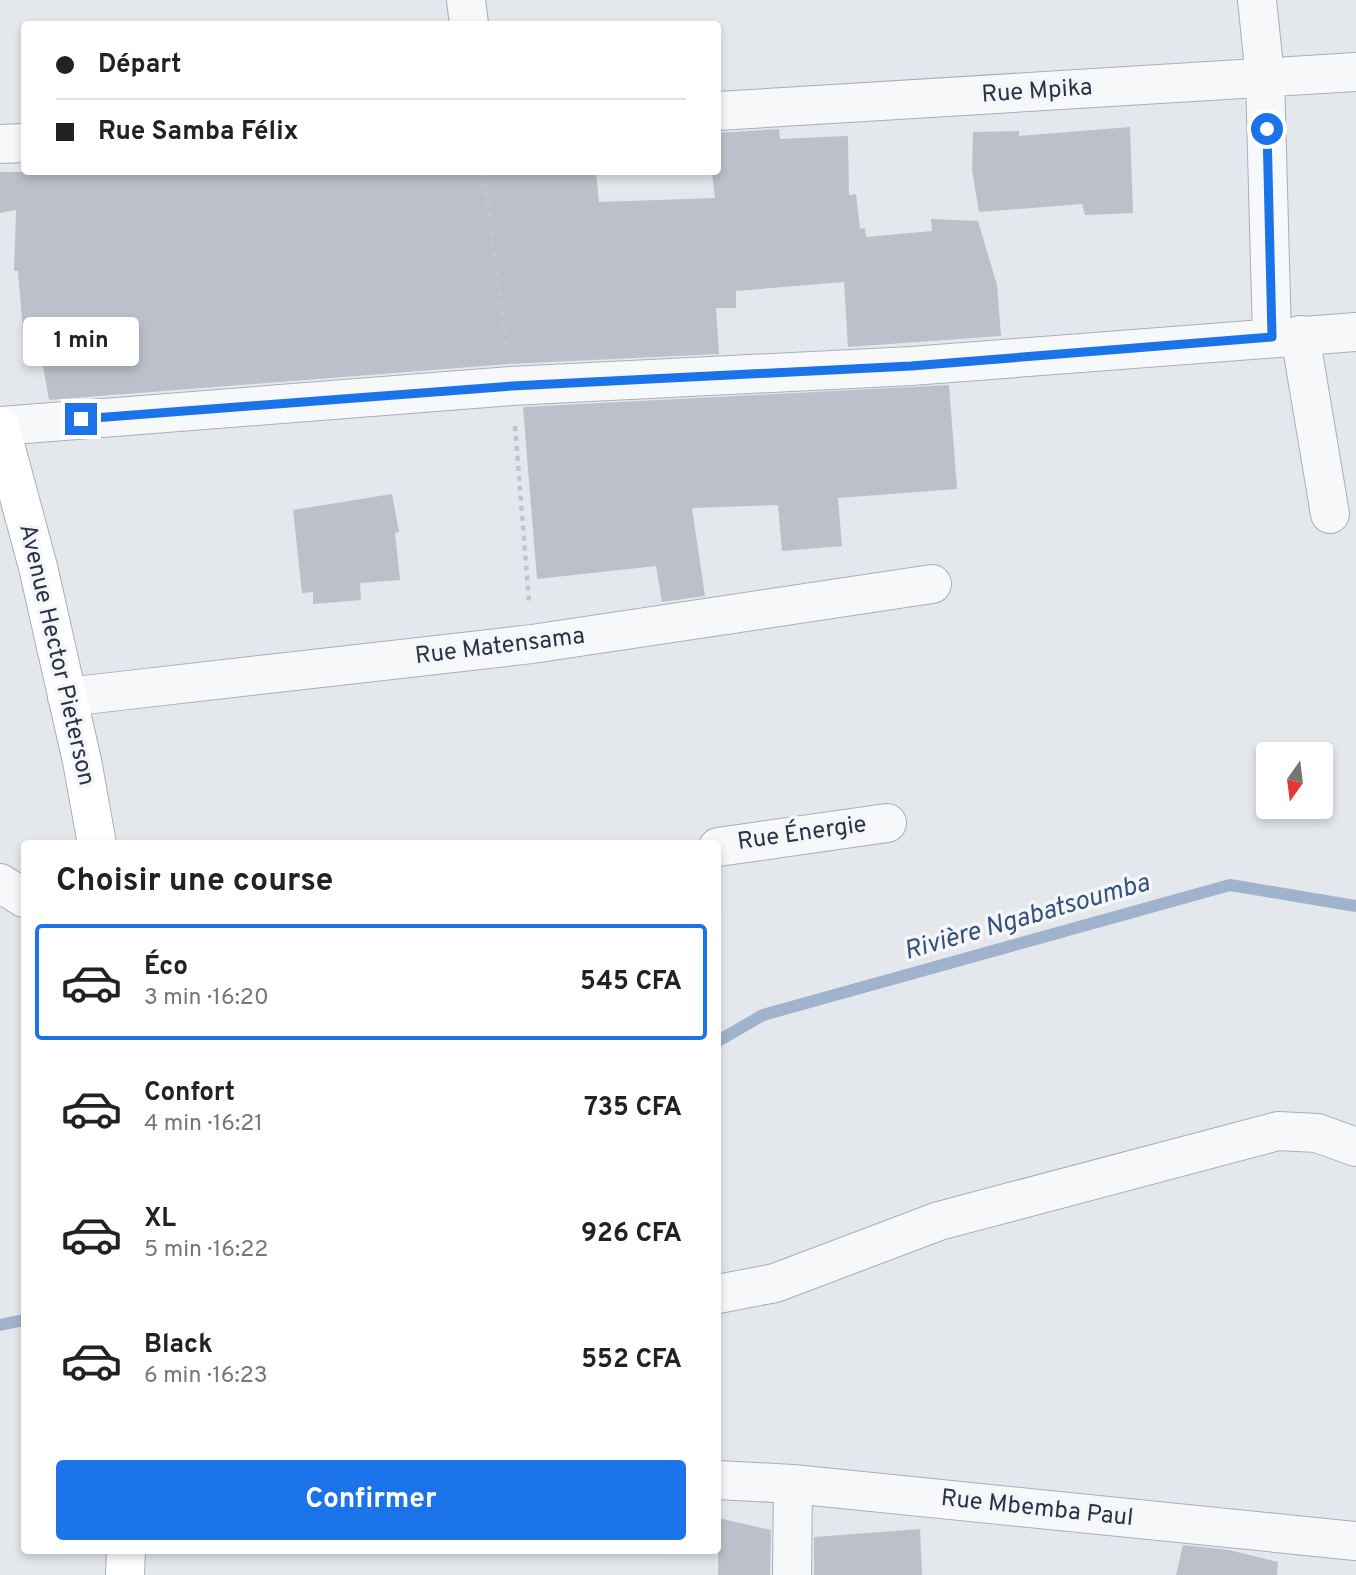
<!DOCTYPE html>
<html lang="fr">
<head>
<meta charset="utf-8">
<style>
  body { margin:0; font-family:Overpass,sans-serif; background:#f2f2f2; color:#222; height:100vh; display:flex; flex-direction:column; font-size:26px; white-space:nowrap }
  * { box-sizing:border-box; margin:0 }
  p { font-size:23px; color:#767676 }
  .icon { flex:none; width:38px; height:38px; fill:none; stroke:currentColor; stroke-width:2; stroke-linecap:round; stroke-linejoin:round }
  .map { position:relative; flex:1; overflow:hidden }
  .drawer { position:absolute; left:21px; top:840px; width:700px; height:714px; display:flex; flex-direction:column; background:#fff; border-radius:7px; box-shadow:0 4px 10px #0003 }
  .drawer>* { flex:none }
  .guide { position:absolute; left:21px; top:21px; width:700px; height:154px; border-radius:7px; box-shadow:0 4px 10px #0003; display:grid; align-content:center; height:154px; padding:0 35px; background:#fff }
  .needle { width:46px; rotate:194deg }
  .controls { position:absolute; left:1256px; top:742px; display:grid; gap:14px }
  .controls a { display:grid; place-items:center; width:77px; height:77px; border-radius:7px; background:#fff; box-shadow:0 4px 10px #0003; font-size:35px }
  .end { position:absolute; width:32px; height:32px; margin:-16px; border:9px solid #1a73e8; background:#fff; box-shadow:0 0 0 4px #fff }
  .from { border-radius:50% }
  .bubble { position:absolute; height:49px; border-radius:7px; background:#fff; box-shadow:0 4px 10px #0003; font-size:23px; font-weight:700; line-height:49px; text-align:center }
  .guide b { display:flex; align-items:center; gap:24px; height:66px; font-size:26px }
  .guide b+b { border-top:2px solid #e0e0e0 }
  .guide i { width:18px; height:18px; background:#222 }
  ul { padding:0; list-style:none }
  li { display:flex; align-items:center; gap:21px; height:116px; margin:0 14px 10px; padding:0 21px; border:4px solid transparent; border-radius:7px }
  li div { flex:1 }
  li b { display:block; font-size:26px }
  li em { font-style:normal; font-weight:700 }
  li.selected { border-color:#1a73e8 }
  li>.icon { width:63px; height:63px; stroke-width:1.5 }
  h2 { padding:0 35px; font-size:32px; line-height:84px }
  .primary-button { display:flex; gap:14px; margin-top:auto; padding:14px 35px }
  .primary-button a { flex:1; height:80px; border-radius:7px; background:#1a73e8; color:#fff; font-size:28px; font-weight:700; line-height:80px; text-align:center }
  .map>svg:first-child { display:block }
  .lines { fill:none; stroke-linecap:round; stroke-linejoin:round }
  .stream { stroke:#9fb4cc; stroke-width:12 }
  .building { fill:#bbc0ca }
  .street-casing { stroke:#a9aeb7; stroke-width:40 }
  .secondary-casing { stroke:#a9aeb7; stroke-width:40 }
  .path { stroke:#c2c5cb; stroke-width:4.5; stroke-dasharray:5 5; stroke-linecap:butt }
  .street { stroke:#f7f8fa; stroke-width:38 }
  .secondary { stroke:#fff; stroke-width:38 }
  .route { stroke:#1a73e8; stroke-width:9 }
  .labels { text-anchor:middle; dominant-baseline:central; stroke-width:7; stroke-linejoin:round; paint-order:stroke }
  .street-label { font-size:24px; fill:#2b3445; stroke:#f4f6f9 }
  .water-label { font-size:26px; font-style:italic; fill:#34527a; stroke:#f4f6f9 }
</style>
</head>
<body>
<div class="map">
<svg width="1356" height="1575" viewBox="0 0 1356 1575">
  <rect width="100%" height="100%" fill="#e4e7ec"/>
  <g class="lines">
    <g class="stream">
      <polyline points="718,1041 763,1015 1230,885 1356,906"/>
      <polyline points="0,1325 24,1320"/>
    </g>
  </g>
  <g class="building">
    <polygon points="1130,127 1133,213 1085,215 1082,204 979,212 972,170 973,132 1019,131 1019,136"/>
    <polygon points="779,129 780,139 848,136 849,195 856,194 860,229 865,228 866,237 932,231 931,219 978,221 997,285 1001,336 848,347 844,282 736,291 736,308 716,308 719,354 509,364 49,400 39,343 24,344 18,271 14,271 16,210 0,213 0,172 596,172 599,202 715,198 712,172 718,172 718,133"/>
    <polygon points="949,385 957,489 838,498 842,546 782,551 778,505 692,508 705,596 662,602 656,566 537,579 523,407"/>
    <polygon points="392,494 399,532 395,533 400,580 360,583 361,600 313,604 313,592 302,593 293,510"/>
    <polygon points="718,1518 771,1530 770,1575 718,1575"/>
    <polygon points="920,1529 922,1575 814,1575 814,1537"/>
    <polygon points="1183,1545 1229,1550 1278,1562 1277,1575 1176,1575"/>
  </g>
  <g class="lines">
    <g class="street-casing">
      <g id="street">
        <polyline points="466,0 469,24"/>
        <polyline points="1257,0 1265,77 1272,337"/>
        <polyline points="718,111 1356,72"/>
        <polyline points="0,144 24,143"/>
        <polyline points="1300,335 1330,514"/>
        <polyline points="0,426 511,386 911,366 1356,332"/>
        <polyline points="67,697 532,644 932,584"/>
        <polyline points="718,847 887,823"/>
        <polyline points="0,883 24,898"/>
        <polyline points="718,1294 775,1283 939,1221 1278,1131 1317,1133 1356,1147"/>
        <polyline points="718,1480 793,1484 1356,1541"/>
        <polyline points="792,1575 793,1484"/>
      </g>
    </g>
    <g class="secondary-casing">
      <g id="secondary">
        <polyline points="0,426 38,567 82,761 97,844"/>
        <polyline points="125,1575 126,1550"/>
      </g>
    </g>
    <g class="path">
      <polyline points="484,172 506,344"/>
      <polyline points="515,426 529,602"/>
    </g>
    <use href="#street" class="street"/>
    <use href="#secondary" class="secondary"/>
  </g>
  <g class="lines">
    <polyline class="route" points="81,419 512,386 911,366 1272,337 1267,129"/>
  </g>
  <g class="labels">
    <g class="street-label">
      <text transform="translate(1037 92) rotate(-4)">Rue Mpika</text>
      <text transform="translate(500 647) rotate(-7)">Rue Matensama</text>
      <text transform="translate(56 655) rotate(77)">Avenue Hector Pieterson</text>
      <text transform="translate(802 834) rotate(-8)">Rue Énergie</text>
      <text transform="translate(1037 1509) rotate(6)">Rue Mbemba Paul</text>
    </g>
    <g class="water-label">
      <text transform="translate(1027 918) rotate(-16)">Rivière Ngabatsoumba</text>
    </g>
  </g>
</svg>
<div class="controls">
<a><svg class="needle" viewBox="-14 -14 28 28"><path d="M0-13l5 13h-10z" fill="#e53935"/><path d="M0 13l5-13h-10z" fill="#767676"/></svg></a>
</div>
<i class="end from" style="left:1267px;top:129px"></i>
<i class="end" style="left:81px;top:419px"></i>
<div class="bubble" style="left:23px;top:317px;width:116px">1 min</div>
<div class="guide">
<b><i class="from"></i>Départ</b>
<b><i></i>Rue Samba Félix</b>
</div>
<section class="drawer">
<h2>Choisir une course</h2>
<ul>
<li class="selected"><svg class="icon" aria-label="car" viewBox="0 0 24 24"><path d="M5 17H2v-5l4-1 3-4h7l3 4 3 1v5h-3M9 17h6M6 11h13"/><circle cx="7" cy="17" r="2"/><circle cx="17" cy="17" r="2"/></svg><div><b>Éco</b><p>3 min · 16:20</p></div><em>545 CFA</em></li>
<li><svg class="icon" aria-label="car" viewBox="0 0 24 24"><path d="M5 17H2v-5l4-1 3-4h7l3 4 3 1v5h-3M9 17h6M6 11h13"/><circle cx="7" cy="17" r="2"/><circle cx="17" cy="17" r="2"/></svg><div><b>Confort</b><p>4 min · 16:21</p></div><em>735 CFA</em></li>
<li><svg class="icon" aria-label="car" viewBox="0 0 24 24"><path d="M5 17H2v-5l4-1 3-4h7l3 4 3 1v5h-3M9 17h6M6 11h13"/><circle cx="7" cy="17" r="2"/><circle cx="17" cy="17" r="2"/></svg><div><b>XL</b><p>5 min · 16:22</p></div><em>926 CFA</em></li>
<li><svg class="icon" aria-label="car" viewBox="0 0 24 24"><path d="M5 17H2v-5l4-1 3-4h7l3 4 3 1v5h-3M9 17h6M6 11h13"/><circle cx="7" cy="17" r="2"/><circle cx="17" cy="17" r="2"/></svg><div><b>Black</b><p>6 min · 16:23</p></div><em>552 CFA</em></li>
</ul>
<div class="primary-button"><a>Confirmer</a></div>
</section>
</div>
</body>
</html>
